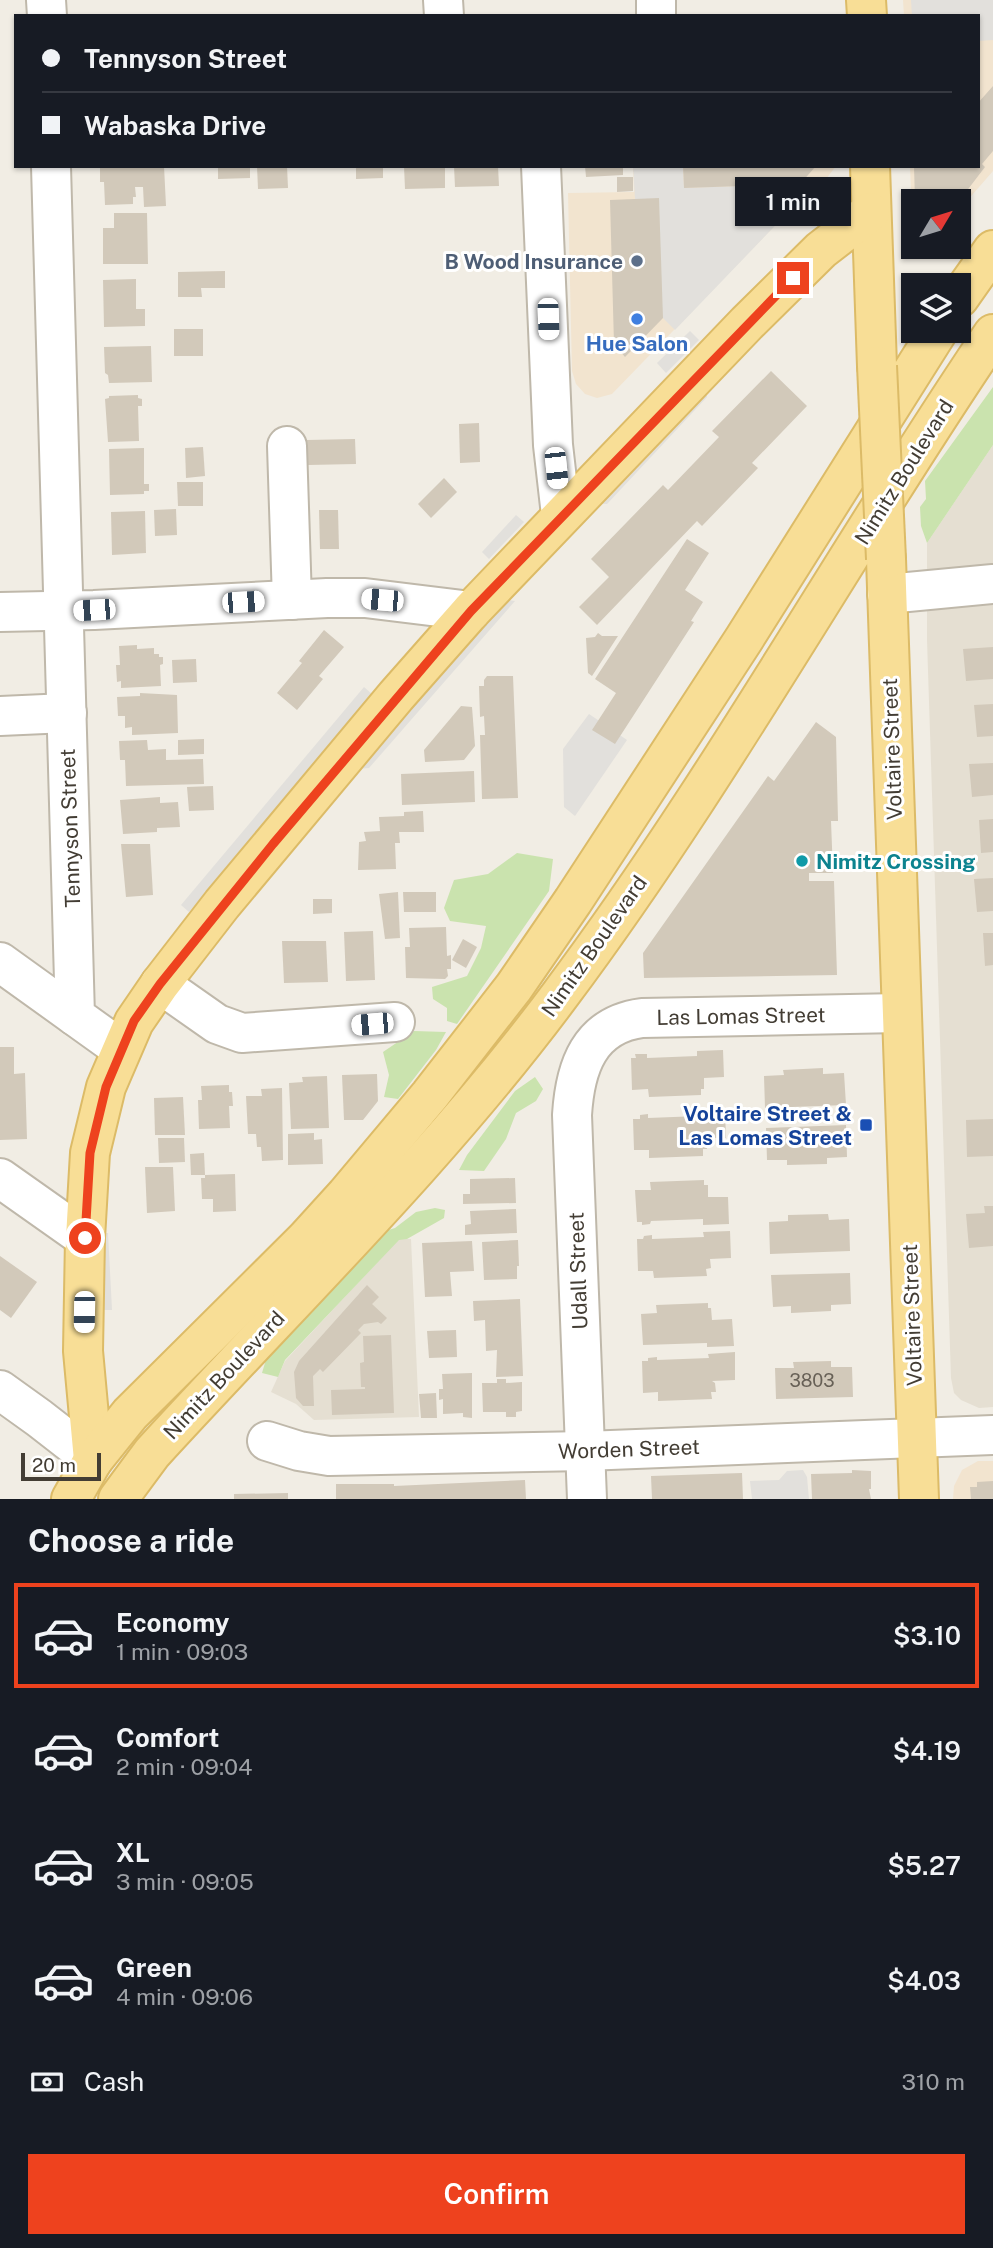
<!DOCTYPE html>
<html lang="en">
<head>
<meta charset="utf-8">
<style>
  body { margin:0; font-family:"Public Sans",sans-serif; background:#20242c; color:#f1f3f6; height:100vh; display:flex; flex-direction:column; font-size:26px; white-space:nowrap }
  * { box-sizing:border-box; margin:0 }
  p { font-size:23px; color:#9ea1a6 }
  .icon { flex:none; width:38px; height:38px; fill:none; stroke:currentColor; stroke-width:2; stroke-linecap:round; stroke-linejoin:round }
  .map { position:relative; height:1499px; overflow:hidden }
  .details { display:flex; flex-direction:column; background:#171b24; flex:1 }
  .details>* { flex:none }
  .hud { position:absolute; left:14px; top:14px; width:966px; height:154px; border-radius:0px; box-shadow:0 2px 5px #0004; display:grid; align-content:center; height:154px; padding:0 28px; background:#171b24 }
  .needle { width:46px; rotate:52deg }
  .tools { position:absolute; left:901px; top:189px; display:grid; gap:14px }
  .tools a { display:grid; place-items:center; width:70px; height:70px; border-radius:0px; background:#171b24; box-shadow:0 2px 5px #0004; font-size:35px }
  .scale { position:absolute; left:21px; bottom:18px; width:80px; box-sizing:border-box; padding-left:7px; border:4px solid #433d34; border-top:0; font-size:19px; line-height:24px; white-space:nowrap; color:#433d34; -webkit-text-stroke:5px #fff; paint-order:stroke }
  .end { position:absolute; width:32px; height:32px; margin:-16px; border:9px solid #ee421e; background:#fff; box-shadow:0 0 0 4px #fff }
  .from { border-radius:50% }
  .bubble { position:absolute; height:49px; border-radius:0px; background:#171b24; box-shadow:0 2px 5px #0004; font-size:23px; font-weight:600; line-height:49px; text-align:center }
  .car { position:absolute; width:21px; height:42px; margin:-21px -10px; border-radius:9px; box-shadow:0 0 5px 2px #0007; background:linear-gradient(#fff 24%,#345 0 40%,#fff 0 76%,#345 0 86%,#fff 0) }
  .hud b { display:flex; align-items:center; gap:24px; height:66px; font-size:26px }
  .hud b+b { border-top:2px solid #363941 }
  .hud i { width:18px; height:18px; background:#f1f3f6 }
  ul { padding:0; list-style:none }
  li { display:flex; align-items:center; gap:21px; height:105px; margin:0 14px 10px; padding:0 14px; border:4px solid transparent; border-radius:0px }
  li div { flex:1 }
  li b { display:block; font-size:26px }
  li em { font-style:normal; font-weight:600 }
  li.active { border-color:#ee421e }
  li>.icon { width:63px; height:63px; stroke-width:1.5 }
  h2 { padding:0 28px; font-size:32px; line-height:84px }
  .pay { display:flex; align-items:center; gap:18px; height:77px; padding:0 28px; font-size:26px }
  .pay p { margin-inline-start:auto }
  .cta { display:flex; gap:14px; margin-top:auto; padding:14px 28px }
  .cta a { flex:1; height:80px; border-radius:0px; background:#ee421e; color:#fff; font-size:28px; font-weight:600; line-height:80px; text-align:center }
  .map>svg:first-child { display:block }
  .residential { fill:#e5dfd2 }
  .commercial { fill:#f2e4cf }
  .green { fill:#cae3ae }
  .parking { fill:#e2e0dc }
  .building { fill:#d2c9ba }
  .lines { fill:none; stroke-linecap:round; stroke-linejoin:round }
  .minor-casing { stroke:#bfb8aa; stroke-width:42 }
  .major-casing { stroke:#dcbb67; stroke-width:42 }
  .minor { stroke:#fff; stroke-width:38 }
  .major { stroke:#f8de96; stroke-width:38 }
  .major-bridge-casing { stroke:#dcbb67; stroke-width:42; stroke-linecap:butt }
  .major-bridge { stroke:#f8de96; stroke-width:38 }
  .route { stroke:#ee421e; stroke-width:9 }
  .service-dot { fill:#5c6f8a; stroke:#fff; stroke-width:2.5 }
  .shop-dot { fill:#3f7fe0; stroke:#fff; stroke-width:2.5 }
  .culture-dot { fill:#0f9aa8; stroke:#fff; stroke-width:2.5 }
  .transit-dot { fill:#1a4fb4; stroke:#fff; stroke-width:2.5 }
  .labels { text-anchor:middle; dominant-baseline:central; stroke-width:6; stroke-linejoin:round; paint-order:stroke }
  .number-label { font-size:18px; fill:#676056 }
  .service-label { font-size:21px; font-weight:bold; fill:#4e5e75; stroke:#fff; text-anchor:end }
  .shop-label { font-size:21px; font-weight:bold; fill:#366cbe; stroke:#fff }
  .street-label { font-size:21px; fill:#433d34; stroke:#fff }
  .culture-label { font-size:21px; font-weight:bold; fill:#0d838f; stroke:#fff; text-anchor:start }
  .transit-label { font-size:21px; font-weight:bold; fill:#164399; stroke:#fff; text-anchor:end }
</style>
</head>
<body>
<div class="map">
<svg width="993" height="1499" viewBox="0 0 993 1499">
  <rect width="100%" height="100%" fill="#f1ede4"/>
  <g class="residential">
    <polygon points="993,445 993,1407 979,1408 961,1400 954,1393 951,1378 927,640 927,543"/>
    <polygon points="399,1239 411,1239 419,1417 314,1420 296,1404 271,1392 285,1361"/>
  </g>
  <g class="commercial">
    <polygon points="903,0 993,0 993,171 959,210 959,201 914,201 913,242 910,166 978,166 978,16 904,16"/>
    <polygon points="633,166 836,166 826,179 794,206 612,394 597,398 585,394 576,384 572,371 568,193 634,192"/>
    <polygon points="978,1461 993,1461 993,1499 953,1499 954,1486 962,1470"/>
  </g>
  <g class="green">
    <polygon points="993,387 993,445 927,543 921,526 920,507 926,499 925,481"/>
    <polygon points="517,853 553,859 549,891 457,1024 447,1021 447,1008 433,999 432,987 467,976 481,948 486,926 450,921 444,908 454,880 488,874"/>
    <polygon points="414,1031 446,1032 436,1050 398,1099 384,1097 389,1075 383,1052"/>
    <polygon points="535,1077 543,1089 536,1101 516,1113 506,1139 484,1171 459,1170 467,1155 515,1091"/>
    <polygon points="435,1208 445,1210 444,1218 407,1239 399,1240 285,1360 278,1377 262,1373 267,1356 385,1231 395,1228 416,1212"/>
  </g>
  <g class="parking">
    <polygon points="911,0 993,0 993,40 978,41 978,16 912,16"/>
    <polygon points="633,166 683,166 684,188 800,184 808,194 794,206 675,330 663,318 635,199"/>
    <polygon points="690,331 699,340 666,373 657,363"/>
    <polygon points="702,376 707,397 607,504 584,503"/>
    <polygon points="516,515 524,522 489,559 482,552"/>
    <polygon points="492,598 515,601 369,768 345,770"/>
    <polygon points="364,687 372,694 189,912 181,905"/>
    <polygon points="589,714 627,740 575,816 564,807 563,749"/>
    <polygon points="97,1233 108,1233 112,1310 101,1310"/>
    <polygon points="803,1470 807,1477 809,1499 752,1499 750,1481 779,1480 787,1471"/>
  </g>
  <g class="building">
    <polygon points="993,86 993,151 982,164 985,167 959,201 915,201 914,166 978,166 978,103"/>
    <polygon points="100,166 164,166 166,206 144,207 143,187 135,187 136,197 133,197 133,204 105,205 104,182 100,182"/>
    <polygon points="218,166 250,166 250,178 218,179"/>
    <polygon points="257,166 287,166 288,188 258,189"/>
    <polygon points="356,166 383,166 383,178 356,179"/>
    <polygon points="404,166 445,166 445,188 405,189"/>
    <polygon points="454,166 498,166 499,186 455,187"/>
    <polygon points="585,166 623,166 623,175 586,177"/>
    <polygon points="683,166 816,166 800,184 684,188"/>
    <polygon points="617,177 633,177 633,191 617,192"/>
    <polygon points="659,198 663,318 625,357 614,344 610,200"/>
    <polygon points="114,213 147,213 148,264 103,264 103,228 114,228"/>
    <polygon points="225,271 225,288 201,288 202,297 178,297 178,272"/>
    <polygon points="136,279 136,309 145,309 145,326 104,327 103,280"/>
    <rect x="174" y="329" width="29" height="27"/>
    <polygon points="151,346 152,382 109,383 108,375 105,373 104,347"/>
    <polygon points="771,371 807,406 752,463 758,468 702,526 697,521 597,625 579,607 609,577 591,559 663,485 668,490 719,437 712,431"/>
    <polygon points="138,395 138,398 142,399 142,406 138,406 139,441 108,442 105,399 109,398 109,396"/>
    <polygon points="479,423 480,462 460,463 459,424"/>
    <polygon points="355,439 356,464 308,465 307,440"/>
    <polygon points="203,447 205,476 186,478 185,448"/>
    <polygon points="144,448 144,484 149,484 149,491 144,491 144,494 110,495 109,449"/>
    <polygon points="444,478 457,492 431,518 418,504"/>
    <polygon points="177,482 203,482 203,506 178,506"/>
    <polygon points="176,509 177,535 155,536 154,510"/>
    <polygon points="319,510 338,510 339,549 320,549"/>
    <polygon points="145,511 146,553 112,555 111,512"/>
    <polygon points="687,539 709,553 685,590 703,602 691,621 694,622 615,744 592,730 616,693 595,679"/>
    <polygon points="324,630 344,647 319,676 323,679 297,710 277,693 302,663 299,661"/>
    <polygon points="598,633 602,636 618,636 592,676 588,673 586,638 595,637"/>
    <polygon points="137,645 137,649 154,648 154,654 159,654 159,657 163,657 163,664 160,665 161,686 121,688 121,681 117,682 116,665 120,665 119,646"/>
    <polygon points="993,647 993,679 966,681 963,649"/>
    <polygon points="196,659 197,682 173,683 172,660"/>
    <polygon points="487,676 513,676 518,798 482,799 480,735 485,735 484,716 480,717 479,686 484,686 484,680"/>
    <polygon points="140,693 177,695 178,733 132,735 132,727 125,728 125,716 118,716 117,697 140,696"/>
    <polygon points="993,704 993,736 977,737 974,705"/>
    <polygon points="461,706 472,707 475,746 464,760 425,762 424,750"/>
    <polygon points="816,722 836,737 838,821 831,821 833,873 809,873 809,881 834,881 837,975 644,978 643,953 768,776 774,781"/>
    <polygon points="204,739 204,754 178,755 178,740"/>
    <polygon points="147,740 148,750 166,749 166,760 203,759 204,784 126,786 125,760 120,760 119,741"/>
    <polygon points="993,763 993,795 972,797 969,764"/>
    <polygon points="474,771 475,802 402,805 401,774"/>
    <polygon points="213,786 214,810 189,811 187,787"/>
    <polygon points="160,797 160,803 178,802 180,827 157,828 157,832 123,834 120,800"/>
    <polygon points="423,811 424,832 399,832 400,843 395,843 396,869 358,870 359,842 366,841 364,832 380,831 379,817 404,816 404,812"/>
    <polygon points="993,819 993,852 981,853 979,820"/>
    <polygon points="121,844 150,844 153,895 126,897"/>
    <polygon points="993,878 993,911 977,912 974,879"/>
    <polygon points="398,892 400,938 385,939 379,894"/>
    <polygon points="403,892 436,892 436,912 404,912"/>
    <polygon points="313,899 332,899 332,913 313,914"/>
    <polygon points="446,927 447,956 451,955 451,969 447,969 448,976 445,979 406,978 405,947 410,947 409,928"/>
    <polygon points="373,931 375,980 346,981 344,932"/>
    <polygon points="983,933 993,933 993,965 985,966"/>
    <polygon points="463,939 477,947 466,968 452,960"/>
    <polygon points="282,941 326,941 328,982 284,983"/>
    <polygon points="0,1047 14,1047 14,1074 25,1073 27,1139 0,1140"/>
    <polygon points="723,1050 724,1077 704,1078 704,1089 701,1089 701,1095 649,1097 648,1089 632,1090 631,1058 636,1058 635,1054 647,1054 647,1058 697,1056 697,1051"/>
    <polygon points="823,1068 823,1074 844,1073 846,1105 765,1108 764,1076 784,1075 783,1070"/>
    <polygon points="377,1074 378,1101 363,1120 344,1120 342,1075"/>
    <polygon points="327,1076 329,1128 291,1129 289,1083 303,1082 302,1077"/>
    <polygon points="229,1085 229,1092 232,1092 233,1106 229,1106 230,1128 199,1129 198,1100 202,1100 201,1086"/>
    <polygon points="282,1088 283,1160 262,1161 261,1147 257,1147 256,1134 248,1134 246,1096 262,1096 261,1089"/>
    <polygon points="183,1097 185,1135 155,1135 154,1098"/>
    <polygon points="725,1111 726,1138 706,1138 707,1149 703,1149 703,1156 649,1158 649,1150 634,1150 633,1119 640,1119 640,1115 648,1114 648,1118 699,1116 699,1112"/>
    <polygon points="993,1119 993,1156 967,1157 966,1120"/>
    <polygon points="846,1125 847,1157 827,1158 827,1164 787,1165 787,1160 767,1160 766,1128"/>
    <polygon points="314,1133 314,1140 322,1139 323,1164 288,1165 288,1134"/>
    <polygon points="158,1138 184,1138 185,1162 159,1163"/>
    <polygon points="204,1153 205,1175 191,1175 190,1154"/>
    <polygon points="145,1167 173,1167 175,1211 147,1213"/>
    <polygon points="235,1174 236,1211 213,1212 213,1199 202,1199 201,1178 205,1178 205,1175"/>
    <polygon points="515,1178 516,1203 463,1204 463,1194 470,1194 470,1179"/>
    <polygon points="704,1180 704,1185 708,1185 708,1197 728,1197 729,1224 703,1225 703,1219 651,1221 650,1224 642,1225 642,1222 637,1222 635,1190 651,1190 650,1182"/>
    <polygon points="984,1206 993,1206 993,1246 969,1248 966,1214 985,1213"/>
    <polygon points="516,1209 517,1233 465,1235 465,1225 471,1224 470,1211"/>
    <polygon points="828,1214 829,1220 849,1219 850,1251 770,1254 769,1222 788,1221 788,1215"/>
    <polygon points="730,1231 731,1258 710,1259 711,1268 706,1269 707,1276 654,1278 653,1271 638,1271 637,1239 643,1239 644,1236 652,1235 652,1239 704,1237 703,1232"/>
    <polygon points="518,1240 519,1266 517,1266 517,1279 484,1280 482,1242"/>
    <polygon points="472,1241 474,1271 450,1272 452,1296 425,1297 422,1243"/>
    <polygon points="0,1256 37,1282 11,1318 0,1310"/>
    <polygon points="850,1273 851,1304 831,1305 831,1311 791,1313 791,1306 773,1307 771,1275"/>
    <polygon points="367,1285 379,1297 372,1304 387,1318 381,1324 378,1322 364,1324 358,1330 361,1333 323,1372 320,1369 313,1376 314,1406 303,1406 296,1398 294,1372 299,1361"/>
    <polygon points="520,1299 523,1376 496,1377 497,1350 486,1351 485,1320 474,1321 473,1301"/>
    <polygon points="708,1303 708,1308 711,1308 712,1320 732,1319 734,1346 707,1347 707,1343 643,1345 641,1314 657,1313 656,1305"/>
    <polygon points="456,1330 457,1357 429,1358 427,1331"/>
    <polygon points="391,1335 394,1413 332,1415 331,1390 365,1389 365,1387 361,1387 360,1363 364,1362 363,1336"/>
    <polygon points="735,1352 735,1380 712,1381 715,1383 716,1392 711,1392 712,1399 658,1401 658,1392 643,1393 642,1361 648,1361 648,1358 657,1357 657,1360 709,1358 708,1354"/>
    <polygon points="831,1361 831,1367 852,1367 853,1397 776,1399 775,1368 794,1368 793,1362"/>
    <polygon points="472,1373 472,1418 463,1417 463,1413 443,1414 443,1399 439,1400 439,1389 443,1389 442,1374"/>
    <polygon points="497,1379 506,1379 506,1383 522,1382 522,1411 516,1412 516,1417 506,1417 506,1412 483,1412 482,1383 497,1383"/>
    <polygon points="436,1393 437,1418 421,1418 419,1394"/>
    <polygon points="852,1470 871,1471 871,1489 869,1489 871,1499 812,1499 811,1474 852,1473"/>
    <polygon points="742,1473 743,1499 652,1499 651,1476"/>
    <polygon points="525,1480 526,1499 336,1499 336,1484 394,1484 394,1486"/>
    <polygon points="993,1481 993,1499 971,1499 970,1487 977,1487 977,1482"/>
    <polygon points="288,1493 288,1499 234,1499 234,1494"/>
  </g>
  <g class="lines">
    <g class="minor-casing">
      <g id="minor">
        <polyline points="46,0 47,16"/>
        <polyline points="443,0 444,16"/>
        <polyline points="656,0 656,16"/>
        <polyline points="51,166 75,1016 121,1049"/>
        <polyline points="541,166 553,445 561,515"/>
        <polyline points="287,446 292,600"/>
        <polyline points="887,594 993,584"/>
        <polyline points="0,612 94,610 327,598 365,598 471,611"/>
        <polyline points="0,716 67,713"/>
        <polyline points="0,962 75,1016"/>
        <polyline points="160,984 217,1024 242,1033 395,1022"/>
        <polyline points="0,1178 85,1238"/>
        <polyline points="0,1390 39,1418 93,1460"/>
        <polyline points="267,1441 299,1451 329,1456 585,1451 993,1435"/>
        <path d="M587 1499 572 1115C575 1067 589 1025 642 1018L900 1013"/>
      </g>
    </g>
    <g class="major-casing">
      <g id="major">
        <polyline points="866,0 867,16"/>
        <polyline points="870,166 877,366"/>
        <polyline points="959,298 993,250"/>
        <polyline points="886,559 919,1499"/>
        <polyline points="93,1460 83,1351 85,1238 90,1153 106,1087 134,1022 160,984 222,904 396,696 471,611 747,323 821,250 870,212"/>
        <polyline points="71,1499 93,1460 130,1414 306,1239 346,1195 430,1095 514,987 573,901 744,639 938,331"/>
        <path d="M118 1499 152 1453C290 1302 438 1159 560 995 718 784 845 552 993 334"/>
      </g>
    </g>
    <use href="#minor" class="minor"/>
    <use href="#major" class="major"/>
    <g class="major-bridge-casing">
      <polyline id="major-bridge" points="877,366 886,559"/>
    </g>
    <use href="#major-bridge" class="major-bridge"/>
  </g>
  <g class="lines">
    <polyline class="route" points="85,1238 90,1153 106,1087 134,1021 160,984 273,844 471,611 793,278"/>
  </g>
  <circle class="service-dot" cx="637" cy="261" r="7"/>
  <circle class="shop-dot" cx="637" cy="319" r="7"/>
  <circle class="culture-dot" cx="802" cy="861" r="7"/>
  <rect class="transit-dot" x="859" y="1118" width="14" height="14" rx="3.5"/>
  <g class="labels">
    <g class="number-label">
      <text x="812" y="1380">3803</text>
    </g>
    <g class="service-label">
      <text x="623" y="261">B Wood Insurance</text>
    </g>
    <g class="shop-label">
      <text x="637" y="343">Hue Salon</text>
    </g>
    <g class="street-label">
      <text transform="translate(904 472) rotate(-58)">Nimitz Boulevard</text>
      <text transform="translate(892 749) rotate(-92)">Voltaire Street</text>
      <text transform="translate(70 828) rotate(-92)">Tennyson Street</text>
      <text transform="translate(594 946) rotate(-55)">Nimitz Boulevard</text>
      <text transform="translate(741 1016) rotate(-1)">Las Lomas Street</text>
      <text transform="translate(578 1271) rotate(-92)">Udall Street</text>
      <text transform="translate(912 1315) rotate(-92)">Voltaire Street</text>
      <text transform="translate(224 1375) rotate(-47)">Nimitz Boulevard</text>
      <text transform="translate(629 1449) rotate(-2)">Worden Street</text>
    </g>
    <g class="culture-label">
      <text x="816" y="861">Nimitz Crossing</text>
    </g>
    <g class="transit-label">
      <text x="852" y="1113">Voltaire Street &amp;<tspan x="852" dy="24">Las Lomas Street</tspan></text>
    </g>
  </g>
</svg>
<div class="tools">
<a><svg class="needle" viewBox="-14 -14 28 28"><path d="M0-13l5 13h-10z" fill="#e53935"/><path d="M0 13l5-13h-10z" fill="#9ea1a6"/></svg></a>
<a><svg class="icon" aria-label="layers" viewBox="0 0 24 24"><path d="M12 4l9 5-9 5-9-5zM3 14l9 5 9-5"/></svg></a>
</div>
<div class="scale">20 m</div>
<i class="end from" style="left:85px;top:1238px"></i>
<i class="end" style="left:793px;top:278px"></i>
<div class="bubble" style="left:735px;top:177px;width:116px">1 min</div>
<i class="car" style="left:548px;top:319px;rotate:178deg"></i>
<i class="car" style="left:556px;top:468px;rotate:174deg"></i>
<i class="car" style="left:382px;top:600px;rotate:275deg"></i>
<i class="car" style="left:243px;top:602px;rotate:87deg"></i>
<i class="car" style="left:94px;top:610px;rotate:267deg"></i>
<i class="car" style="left:372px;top:1024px;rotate:265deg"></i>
<i class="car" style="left:84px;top:1312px;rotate:181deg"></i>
<div class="hud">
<b><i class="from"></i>Tennyson Street</b>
<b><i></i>Wabaska Drive</b>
</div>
</div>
<section class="details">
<h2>Choose a ride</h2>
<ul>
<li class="active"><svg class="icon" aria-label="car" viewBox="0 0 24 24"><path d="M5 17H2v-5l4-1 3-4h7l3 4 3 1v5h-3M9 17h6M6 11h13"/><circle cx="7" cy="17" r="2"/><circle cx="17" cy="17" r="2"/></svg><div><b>Economy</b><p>1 min · 09:03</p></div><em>$3.10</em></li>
<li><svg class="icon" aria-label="car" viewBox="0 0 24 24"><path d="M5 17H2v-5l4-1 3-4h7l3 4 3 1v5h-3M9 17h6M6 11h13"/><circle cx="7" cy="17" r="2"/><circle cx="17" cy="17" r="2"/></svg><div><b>Comfort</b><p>2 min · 09:04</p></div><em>$4.19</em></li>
<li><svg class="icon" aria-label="car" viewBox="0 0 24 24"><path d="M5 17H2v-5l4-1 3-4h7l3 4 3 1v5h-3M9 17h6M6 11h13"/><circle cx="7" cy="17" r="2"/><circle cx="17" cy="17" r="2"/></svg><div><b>XL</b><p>3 min · 09:05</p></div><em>$5.27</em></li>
<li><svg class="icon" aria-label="car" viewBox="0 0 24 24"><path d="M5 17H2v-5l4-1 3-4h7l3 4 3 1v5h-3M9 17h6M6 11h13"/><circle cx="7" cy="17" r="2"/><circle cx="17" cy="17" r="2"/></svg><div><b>Green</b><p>4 min · 09:06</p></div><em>$4.03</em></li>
</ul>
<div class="pay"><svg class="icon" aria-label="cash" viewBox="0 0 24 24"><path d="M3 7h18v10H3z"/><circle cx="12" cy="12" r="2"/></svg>Cash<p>310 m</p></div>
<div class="cta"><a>Confirm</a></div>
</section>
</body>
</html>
